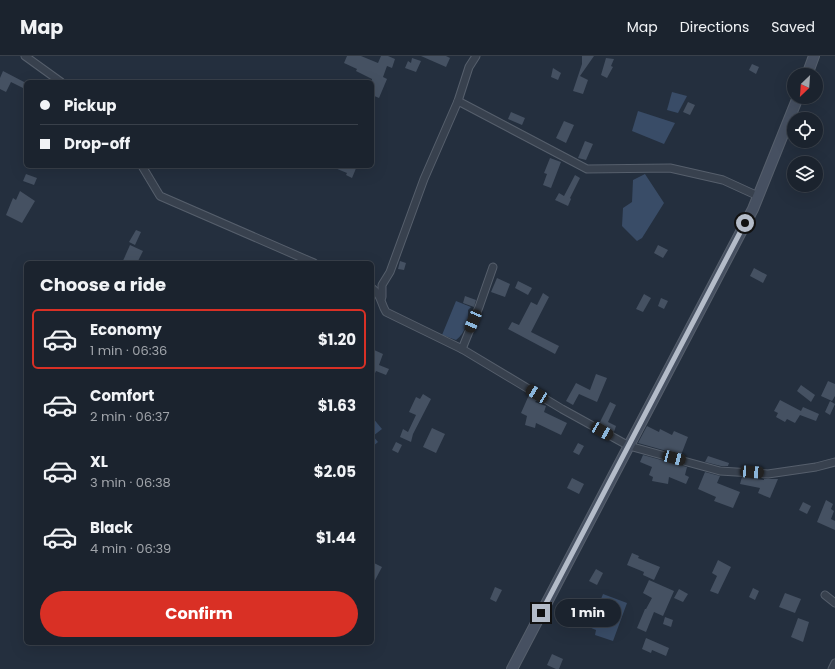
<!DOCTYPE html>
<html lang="en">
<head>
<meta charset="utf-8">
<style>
  body { margin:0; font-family:Poppins,sans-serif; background:#242b36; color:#f1f3f6; height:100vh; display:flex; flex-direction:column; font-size:15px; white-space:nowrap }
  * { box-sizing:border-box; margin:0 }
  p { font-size:13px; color:#a0a4aa }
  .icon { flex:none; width:22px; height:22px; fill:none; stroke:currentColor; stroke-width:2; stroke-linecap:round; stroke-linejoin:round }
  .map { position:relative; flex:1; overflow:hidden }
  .details { position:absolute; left:24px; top:205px; width:350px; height:384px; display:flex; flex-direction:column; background:#1b232e; border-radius:6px; box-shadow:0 4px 16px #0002,0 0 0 1px #39404a }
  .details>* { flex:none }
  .guide { position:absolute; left:24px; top:24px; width:350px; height:88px; border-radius:6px; box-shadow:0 4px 16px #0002,0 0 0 1px #39404a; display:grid; align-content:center; height:88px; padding:0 16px; background:#1b232e }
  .needle { width:26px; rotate:205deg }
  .controls { position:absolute; left:787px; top:12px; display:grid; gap:8px }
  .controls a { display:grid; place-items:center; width:36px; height:36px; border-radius:50%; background:#1b232e; box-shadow:0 4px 16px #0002,0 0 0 1px #39404a; font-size:20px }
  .end { position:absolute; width:18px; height:18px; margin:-9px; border:5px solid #b4bcc9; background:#111; box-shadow:0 0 0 2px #111 }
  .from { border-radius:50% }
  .bubble { position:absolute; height:28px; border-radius:14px; background:#1b232e; box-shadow:0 4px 16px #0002,0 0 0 1px #39404a; font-size:13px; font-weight:700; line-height:28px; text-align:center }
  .car { position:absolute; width:12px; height:24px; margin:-12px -6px; border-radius:5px; box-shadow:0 0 3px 1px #0007; background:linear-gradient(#222 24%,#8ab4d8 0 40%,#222 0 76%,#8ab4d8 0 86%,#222 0) }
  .guide b { display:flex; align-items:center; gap:14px; height:38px; font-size:15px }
  .guide b+b { border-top:1px solid #39404a }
  .guide i { width:10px; height:10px; background:#f1f3f6 }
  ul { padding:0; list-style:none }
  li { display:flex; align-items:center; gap:12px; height:60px; margin:0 8px 6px; padding:0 8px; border:2px solid transparent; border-radius:6px }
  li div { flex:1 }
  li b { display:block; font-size:15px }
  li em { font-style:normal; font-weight:700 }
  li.active { border-color:#d93025 }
  li>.icon { width:36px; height:36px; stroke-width:1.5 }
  h2 { padding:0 16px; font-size:18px; line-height:48px }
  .button { display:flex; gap:8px; margin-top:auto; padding:8px 16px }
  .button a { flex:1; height:46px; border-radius:24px; background:#d93025; color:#fff; font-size:16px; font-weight:700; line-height:46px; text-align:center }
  header { display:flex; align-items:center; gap:24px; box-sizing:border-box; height:56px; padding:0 20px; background:#1b232e; border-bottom:1px solid #39404a }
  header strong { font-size:19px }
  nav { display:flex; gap:22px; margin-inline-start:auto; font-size:14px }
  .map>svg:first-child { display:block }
  .water { fill:#394c67 }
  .building { fill:#455162 }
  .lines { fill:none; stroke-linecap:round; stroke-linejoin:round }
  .street-casing { stroke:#565f6c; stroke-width:9 }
  .secondary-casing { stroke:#565f6c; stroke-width:12 }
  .street { stroke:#38414e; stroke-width:7 }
  .secondary { stroke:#465061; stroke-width:10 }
  .route { stroke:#b4bcc9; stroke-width:5 }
</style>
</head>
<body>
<header>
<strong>Map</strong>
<nav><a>Map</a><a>Directions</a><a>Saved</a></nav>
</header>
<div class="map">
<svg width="835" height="613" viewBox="0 0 835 613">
  <rect width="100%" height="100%" fill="#242f3e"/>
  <g class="water">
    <polygon points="672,36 687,40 678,57 667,54"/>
    <polygon points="638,55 675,67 664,88 632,75"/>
    <polygon points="645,118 664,147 642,182 637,185 622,170 623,152 632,146 633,124"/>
    <path d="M456 245 471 251 468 254C469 265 465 277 456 284L442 279Z"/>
    <polygon points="372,361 382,373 373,380 378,386 372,391"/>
    <polygon points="603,538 627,547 613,585 595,579 596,574 584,569 585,566 590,565 589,560 581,558 582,555 597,553"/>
  </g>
  <g class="building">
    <polygon points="347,0 361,0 378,7 381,0 388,0 395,3 392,12 387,10 383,21 387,23 379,42 372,39 372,23 356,15 357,13 344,7"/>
    <polygon points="421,0 446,0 450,2 446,11"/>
    <polygon points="582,0 594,0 580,20 588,24 583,38 573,35 582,8"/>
    <polygon points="412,2 421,5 416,16 405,12 408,5 411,7"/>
    <polygon points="606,2 614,3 611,10 613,11 607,22 601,19"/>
    <polygon points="752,8 759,11 756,18 749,14"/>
    <polygon points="553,12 561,17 558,24 551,21"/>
    <polygon points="3,15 26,27 23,32 11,26 6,36 0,33 0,22"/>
    <polygon points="688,46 695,49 690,59 683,56"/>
    <polygon points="511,56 525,62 522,69 508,63"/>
    <polygon points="564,65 574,69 566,87 556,82"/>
    <polygon points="585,85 593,88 586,104 578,102"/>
    <polygon points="550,102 561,106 551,132 543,129 547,118 544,117"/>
    <polygon points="330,110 357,110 352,122 346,119 347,117"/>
    <polygon points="26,118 37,122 34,129 23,125"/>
    <polygon points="575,119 580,122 570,142 571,143 568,150 555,144 559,137 564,140"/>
    <polygon points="20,135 35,145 22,167 6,159 13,142 16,144"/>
    <polygon points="136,174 141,176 135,189 129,186"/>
    <polygon points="130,189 143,195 137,207 122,207"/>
    <polygon points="658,189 668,194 663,202 654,197"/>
    <polygon points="400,205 406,207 404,214 398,213"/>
    <polygon points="754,212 767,219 763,227 750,220"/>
    <polygon points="497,222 510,228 505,241 491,236"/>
    <polygon points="518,225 532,232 528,239 515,232"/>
    <polygon points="543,237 549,241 531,276 559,290 555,298 508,273 512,266 519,269 531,246 537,249"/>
    <polygon points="644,238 651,242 643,256 636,253"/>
    <polygon points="465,240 476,244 474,251 463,247"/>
    <polygon points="661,242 668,245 664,253 658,250"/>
    <polygon points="372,293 383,298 379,309 389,313 386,319 376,315 372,324"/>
    <polygon points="596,318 607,322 597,346 579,338 573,349 566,345 576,327 590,334"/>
    <polygon points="828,325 835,328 835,340 832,345 821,340"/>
    <polygon points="801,329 815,339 811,346 797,335"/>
    <polygon points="423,338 431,343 413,378 411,386 400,381 403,373 408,376 416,359 409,356 416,341 420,343"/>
    <polygon points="529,339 537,344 535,346 546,350 544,356 567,367 561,379 536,367 535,372 525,369 527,360 521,357"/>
    <polygon points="780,344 801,355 803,351 819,358 816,365 800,359 795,367 787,363 785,366 776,361 778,357 774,355"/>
    <polygon points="830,345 835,348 830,359 825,356"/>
    <polygon points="610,346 616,349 608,366 616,370 614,376 599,368"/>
    <polygon points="647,370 659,376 660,373 672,379 674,375 688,381 681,399 638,387"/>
    <polygon points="432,372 445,378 436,397 423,391"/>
    <polygon points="396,386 402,389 398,397 392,394"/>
    <polygon points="578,387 584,390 579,399 573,396"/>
    <polygon points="643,399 687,411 685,419 689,421 686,428 669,421 668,428 652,425 653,421 649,419 652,411 640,406"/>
    <polygon points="708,400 729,407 728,410 721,410 705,406"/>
    <polygon points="705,416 720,420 717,427 740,436 733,452 714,445 716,441 698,433"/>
    <polygon points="742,421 764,424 764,423 778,423 770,442 758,437 760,432 740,428"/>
    <polygon points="572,422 584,428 579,438 567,432"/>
    <polygon points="826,444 833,448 831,453 834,455 831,463 835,465 835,474 817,466"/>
    <polygon points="803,446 811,450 807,458 799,454"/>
    <polygon points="632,497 639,500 638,502 660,511 654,524 643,519 644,516 627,509"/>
    <polygon points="718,504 731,511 718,538 710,535 717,520 712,517"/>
    <polygon points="372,506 382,511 372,530"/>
    <polygon points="596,513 603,517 597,529 589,525"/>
    <polygon points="649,524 674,535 663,560 654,556 646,576 637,572 645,553 646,553 652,542 643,537"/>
    <polygon points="495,531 502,534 496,546 490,543"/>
    <polygon points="753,532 759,535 755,544 749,541"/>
    <polygon points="679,533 688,538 683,546 674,542"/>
    <polygon points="785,537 801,543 795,557 779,551"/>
    <polygon points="665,561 673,564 671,571 663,568"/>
    <polygon points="798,562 809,566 803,586 791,581"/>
    <polygon points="646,582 669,592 666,600 652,594 651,597 642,593"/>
    <polygon points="552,598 563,603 559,613 556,613 547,609"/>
  </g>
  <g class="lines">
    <g class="street-casing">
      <g id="street">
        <polyline points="25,0 61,26"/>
        <polyline points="458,45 587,113 670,112 723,124 758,140"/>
        <polyline points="142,110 160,140 314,207"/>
        <path d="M372 232C382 240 380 246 386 256L462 293 562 353 629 390 720 415 768 418 816 411 835 406"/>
        <polyline points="382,241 382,229 390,216 424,123 458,45 469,11 476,0"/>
        <polyline points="462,293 479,251 493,211"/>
        <polyline points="825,539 835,547"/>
        <polyline points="832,613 835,607"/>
      </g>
    </g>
    <g class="secondary-casing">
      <g id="secondary">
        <polyline points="807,19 814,0"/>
        <polyline points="512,613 753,153 798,41"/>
      </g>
    </g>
    <use href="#street" class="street"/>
    <use href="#secondary" class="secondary"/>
  </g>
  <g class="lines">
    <polyline class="route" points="541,557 745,167"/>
  </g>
</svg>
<div class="controls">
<a><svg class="needle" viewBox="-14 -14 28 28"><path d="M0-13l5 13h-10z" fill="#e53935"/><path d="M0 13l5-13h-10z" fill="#a0a4aa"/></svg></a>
<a><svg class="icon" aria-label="locate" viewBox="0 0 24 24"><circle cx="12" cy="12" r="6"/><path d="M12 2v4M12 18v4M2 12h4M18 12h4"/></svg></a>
<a><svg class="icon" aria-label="layers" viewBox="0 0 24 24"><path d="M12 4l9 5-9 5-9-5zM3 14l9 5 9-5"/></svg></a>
</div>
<i class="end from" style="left:745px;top:167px"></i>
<i class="end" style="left:541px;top:557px"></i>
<div class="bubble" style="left:555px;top:543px;width:66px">1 min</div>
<i class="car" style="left:473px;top:265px;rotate:203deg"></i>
<i class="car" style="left:537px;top:338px;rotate:301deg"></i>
<i class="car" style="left:602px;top:375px;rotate:120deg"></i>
<i class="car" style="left:674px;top:402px;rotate:105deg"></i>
<i class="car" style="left:752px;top:416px;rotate:94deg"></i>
<div class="guide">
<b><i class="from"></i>Pickup</b>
<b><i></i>Drop-off</b>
</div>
<section class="details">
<h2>Choose a ride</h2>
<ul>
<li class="active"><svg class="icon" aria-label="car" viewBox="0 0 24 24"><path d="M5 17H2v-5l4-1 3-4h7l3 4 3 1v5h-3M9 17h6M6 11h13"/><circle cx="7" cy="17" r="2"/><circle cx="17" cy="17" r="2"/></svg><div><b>Economy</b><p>1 min · 06:36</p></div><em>$1.20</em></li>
<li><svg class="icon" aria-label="car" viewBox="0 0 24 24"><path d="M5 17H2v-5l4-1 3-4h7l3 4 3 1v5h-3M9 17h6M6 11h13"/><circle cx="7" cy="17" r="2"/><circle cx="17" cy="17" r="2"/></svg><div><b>Comfort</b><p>2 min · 06:37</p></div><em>$1.63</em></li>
<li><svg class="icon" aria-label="car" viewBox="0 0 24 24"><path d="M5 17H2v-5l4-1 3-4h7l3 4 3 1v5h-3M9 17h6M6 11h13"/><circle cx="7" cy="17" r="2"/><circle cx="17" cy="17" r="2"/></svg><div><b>XL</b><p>3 min · 06:38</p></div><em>$2.05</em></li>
<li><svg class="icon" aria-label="car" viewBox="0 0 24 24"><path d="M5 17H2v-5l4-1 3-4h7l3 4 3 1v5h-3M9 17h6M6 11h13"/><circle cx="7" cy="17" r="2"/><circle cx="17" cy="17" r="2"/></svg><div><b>Black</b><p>4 min · 06:39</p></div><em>$1.44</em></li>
</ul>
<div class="button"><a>Confirm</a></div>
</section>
</div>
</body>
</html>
